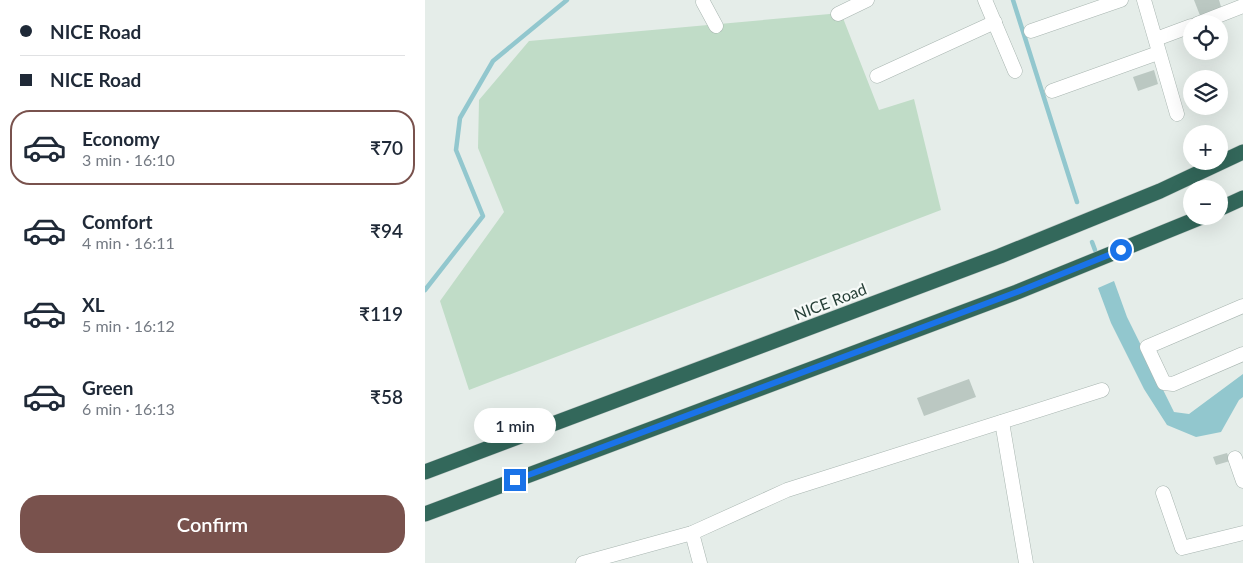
<!DOCTYPE html>
<html lang="en">
<head>
<meta charset="utf-8">
<style>
  body { margin:0; font-family:Lato,sans-serif; background:#f2f2f3; color:#1f2937; height:100vh; display:flex; flex-direction:column; font-size:19px; white-space:nowrap }
  * { box-sizing:border-box; margin:0 }
  p { font-size:16px; color:#747a83 }
  .icon { flex:none; width:28px; height:28px; fill:none; stroke:currentColor; stroke-width:2; stroke-linecap:round; stroke-linejoin:round }
  .map { position:relative; flex:1; overflow:hidden }
  .sheet { display:flex; flex-direction:column; background:#fff; width:425px }
  .sheet>* { flex:none }
  .guide { display:grid; align-content:center; height:110px; padding:0 20px; background:#fff }
  .controls { position:absolute; left:758px; top:15px; display:grid; gap:10px }
  .controls a { display:grid; place-items:center; width:45px; height:45px; border-radius:50%; background:#fff; box-shadow:0 5px 20px #0002; font-size:25px }
  .end { position:absolute; width:22px; height:22px; margin:-11px; border:6px solid #1a73e8; background:#fff; box-shadow:0 0 0 2px #fff }
  .from { border-radius:50% }
  .bubble { position:absolute; height:35px; border-radius:18px; background:#fff; box-shadow:0 5px 20px #0002; font-size:16px; font-weight:600; line-height:35px; text-align:center }
  .guide b { display:flex; align-items:center; gap:18px; height:48px; font-size:19px }
  .guide b+b { border-top:1px solid #e0e1e3 }
  .guide i { width:12px; height:12px; background:#1f2937 }
  ul { padding:0; list-style:none }
  li { display:flex; align-items:center; gap:15px; height:75px; margin:0 10px 8px; padding:0 10px; border:2px solid transparent; border-radius:20px }
  li div { flex:1 }
  li b { display:block; font-size:19px }
  li em { font-style:normal; font-weight:600 }
  li.on { border-color:#79524d }
  li>.icon { width:45px; height:45px; stroke-width:1.5 }
  .button { display:flex; gap:10px; margin-top:auto; padding:10px 20px }
  .button a { flex:1; height:58px; border-radius:20px; background:#79524d; color:#fff; font-size:20px; font-weight:600; line-height:58px; text-align:center }
  main { display:flex; flex:1; min-height:0 }
  .map>svg:first-child { display:block }
  .green { fill:#c0dcc7 }
  .water { fill:#92c7ce }
  .lines { fill:none; stroke-linecap:round; stroke-linejoin:round }
  .stream { stroke:#92c7ce; stroke-width:4.5 }
  .building { fill:#bbc8c2 }
  .minor-casing { stroke:#a8b5b0; stroke-width:15 }
  .motorway-casing { stroke:#c2c9c7; stroke-width:16 }
  .minor { stroke:#fff; stroke-width:14 }
  .motorway { stroke:#33685b; stroke-width:15 }
  .route { stroke:#1a73e8; stroke-width:6 }
  .labels { text-anchor:middle; dominant-baseline:central; stroke-width:4.5; stroke-linejoin:round; paint-order:stroke }
  .street-label { font-size:16px; fill:#253e36; stroke:#f6faf8 }
</style>
</head>
<body>
<main>
<section class="sheet">
<div class="guide">
<b><i class="from"></i>NICE Road</b>
<b><i></i>NICE Road</b>
</div>
<ul>
<li class="on"><svg class="icon" aria-label="car" viewBox="0 0 24 24"><path d="M5 17H2v-5l4-1 3-4h7l3 4 3 1v5h-3M9 17h6M6 11h13"/><circle cx="7" cy="17" r="2"/><circle cx="17" cy="17" r="2"/></svg><div><b>Economy</b><p>3 min · 16:10</p></div><em>₹70</em></li>
<li><svg class="icon" aria-label="car" viewBox="0 0 24 24"><path d="M5 17H2v-5l4-1 3-4h7l3 4 3 1v5h-3M9 17h6M6 11h13"/><circle cx="7" cy="17" r="2"/><circle cx="17" cy="17" r="2"/></svg><div><b>Comfort</b><p>4 min · 16:11</p></div><em>₹94</em></li>
<li><svg class="icon" aria-label="car" viewBox="0 0 24 24"><path d="M5 17H2v-5l4-1 3-4h7l3 4 3 1v5h-3M9 17h6M6 11h13"/><circle cx="7" cy="17" r="2"/><circle cx="17" cy="17" r="2"/></svg><div><b>XL</b><p>5 min · 16:12</p></div><em>₹119</em></li>
<li><svg class="icon" aria-label="car" viewBox="0 0 24 24"><path d="M5 17H2v-5l4-1 3-4h7l3 4 3 1v5h-3M9 17h6M6 11h13"/><circle cx="7" cy="17" r="2"/><circle cx="17" cy="17" r="2"/></svg><div><b>Green</b><p>6 min · 16:13</p></div><em>₹58</em></li>
</ul>
<div class="button"><a>Confirm</a></div>
</section>
<div class="map">
<svg width="818" height="563" viewBox="0 0 818 563">
  <rect width="100%" height="100%" fill="#e5ede9"/>
  <polygon class="green" points="416,13 454,110 489,99 516,210 44,390 15,301 79,212 53,148 54,100 104,41"/>
  <polygon class="water" points="689,281 702,317 749,412 764,414 818,374 818,397 814,400 796,432 771,437 742,425 719,389 686,323 673,288"/>
  <g class="lines">
    <g class="stream">
      <polyline points="588,0 652,202"/>
      <polyline points="667,242 670,250"/>
      <polyline points="0,290 58,216 31,150 35,118 68,61 142,0"/>
    </g>
  </g>
  <g class="building">
    <polygon points="769,0 794,0 797,10 776,18"/>
    <polygon points="729,70 733,84 713,91 708,77"/>
    <polygon points="544,379 551,397 499,416 492,398"/>
    <polygon points="802,453 805,461 791,465 788,457"/>
  </g>
  <g class="lines">
    <g class="minor-casing">
      <g id="minor">
        <polyline points="560,0 590,71"/>
        <polyline points="719,0 752,114"/>
        <polyline points="278,2 291,26"/>
        <polyline points="413,14 442,0"/>
        <polyline points="772,24 818,6"/>
        <polyline points="606,31 696,0"/>
        <polyline points="731,39 766,26"/>
        <polyline points="452,76 570,22"/>
        <polyline points="627,91 733,53"/>
        <polyline points="818,306 722,347 739,383 748,384 818,354"/>
        <polyline points="577,422 601,563"/>
        <polyline points="810,458 818,481"/>
        <polyline points="738,493 757,548 818,533"/>
        <polyline points="267,533 275,563"/>
        <polyline points="158,563 267,533 362,490 677,390"/>
      </g>
    </g>
    <g class="motorway-casing">
      <g id="motorway">
        <polyline points="794,209 818,198"/>
        <polyline points="0,472 575,256 735,191 818,152"/>
        <polyline points="0,514 592,292 779,216"/>
      </g>
    </g>
    <use href="#minor" class="minor"/>
    <use href="#motorway" class="motorway"/>
  </g>
  <g class="lines">
    <polyline class="route" points="90,480 592,292 696,250"/>
  </g>
  <g class="labels">
    <g class="street-label">
      <text transform="translate(405 301) rotate(-21)">NICE Road</text>
    </g>
  </g>
</svg>
<div class="controls">
<a><svg class="icon" aria-label="locate" viewBox="0 0 24 24"><circle cx="12" cy="12" r="6"/><path d="M12 2v4M12 18v4M2 12h4M18 12h4"/></svg></a>
<a><svg class="icon" aria-label="layers" viewBox="0 0 24 24"><path d="M12 4l9 5-9 5-9-5zM3 14l9 5 9-5"/></svg></a>
<a>+</a>
<a>−</a>
</div>
<i class="end from" style="left:696px;top:250px"></i>
<i class="end" style="left:90px;top:480px"></i>
<div class="bubble" style="left:49px;top:408px;width:82px">1 min</div>
</div>
</main>
</body>
</html>
